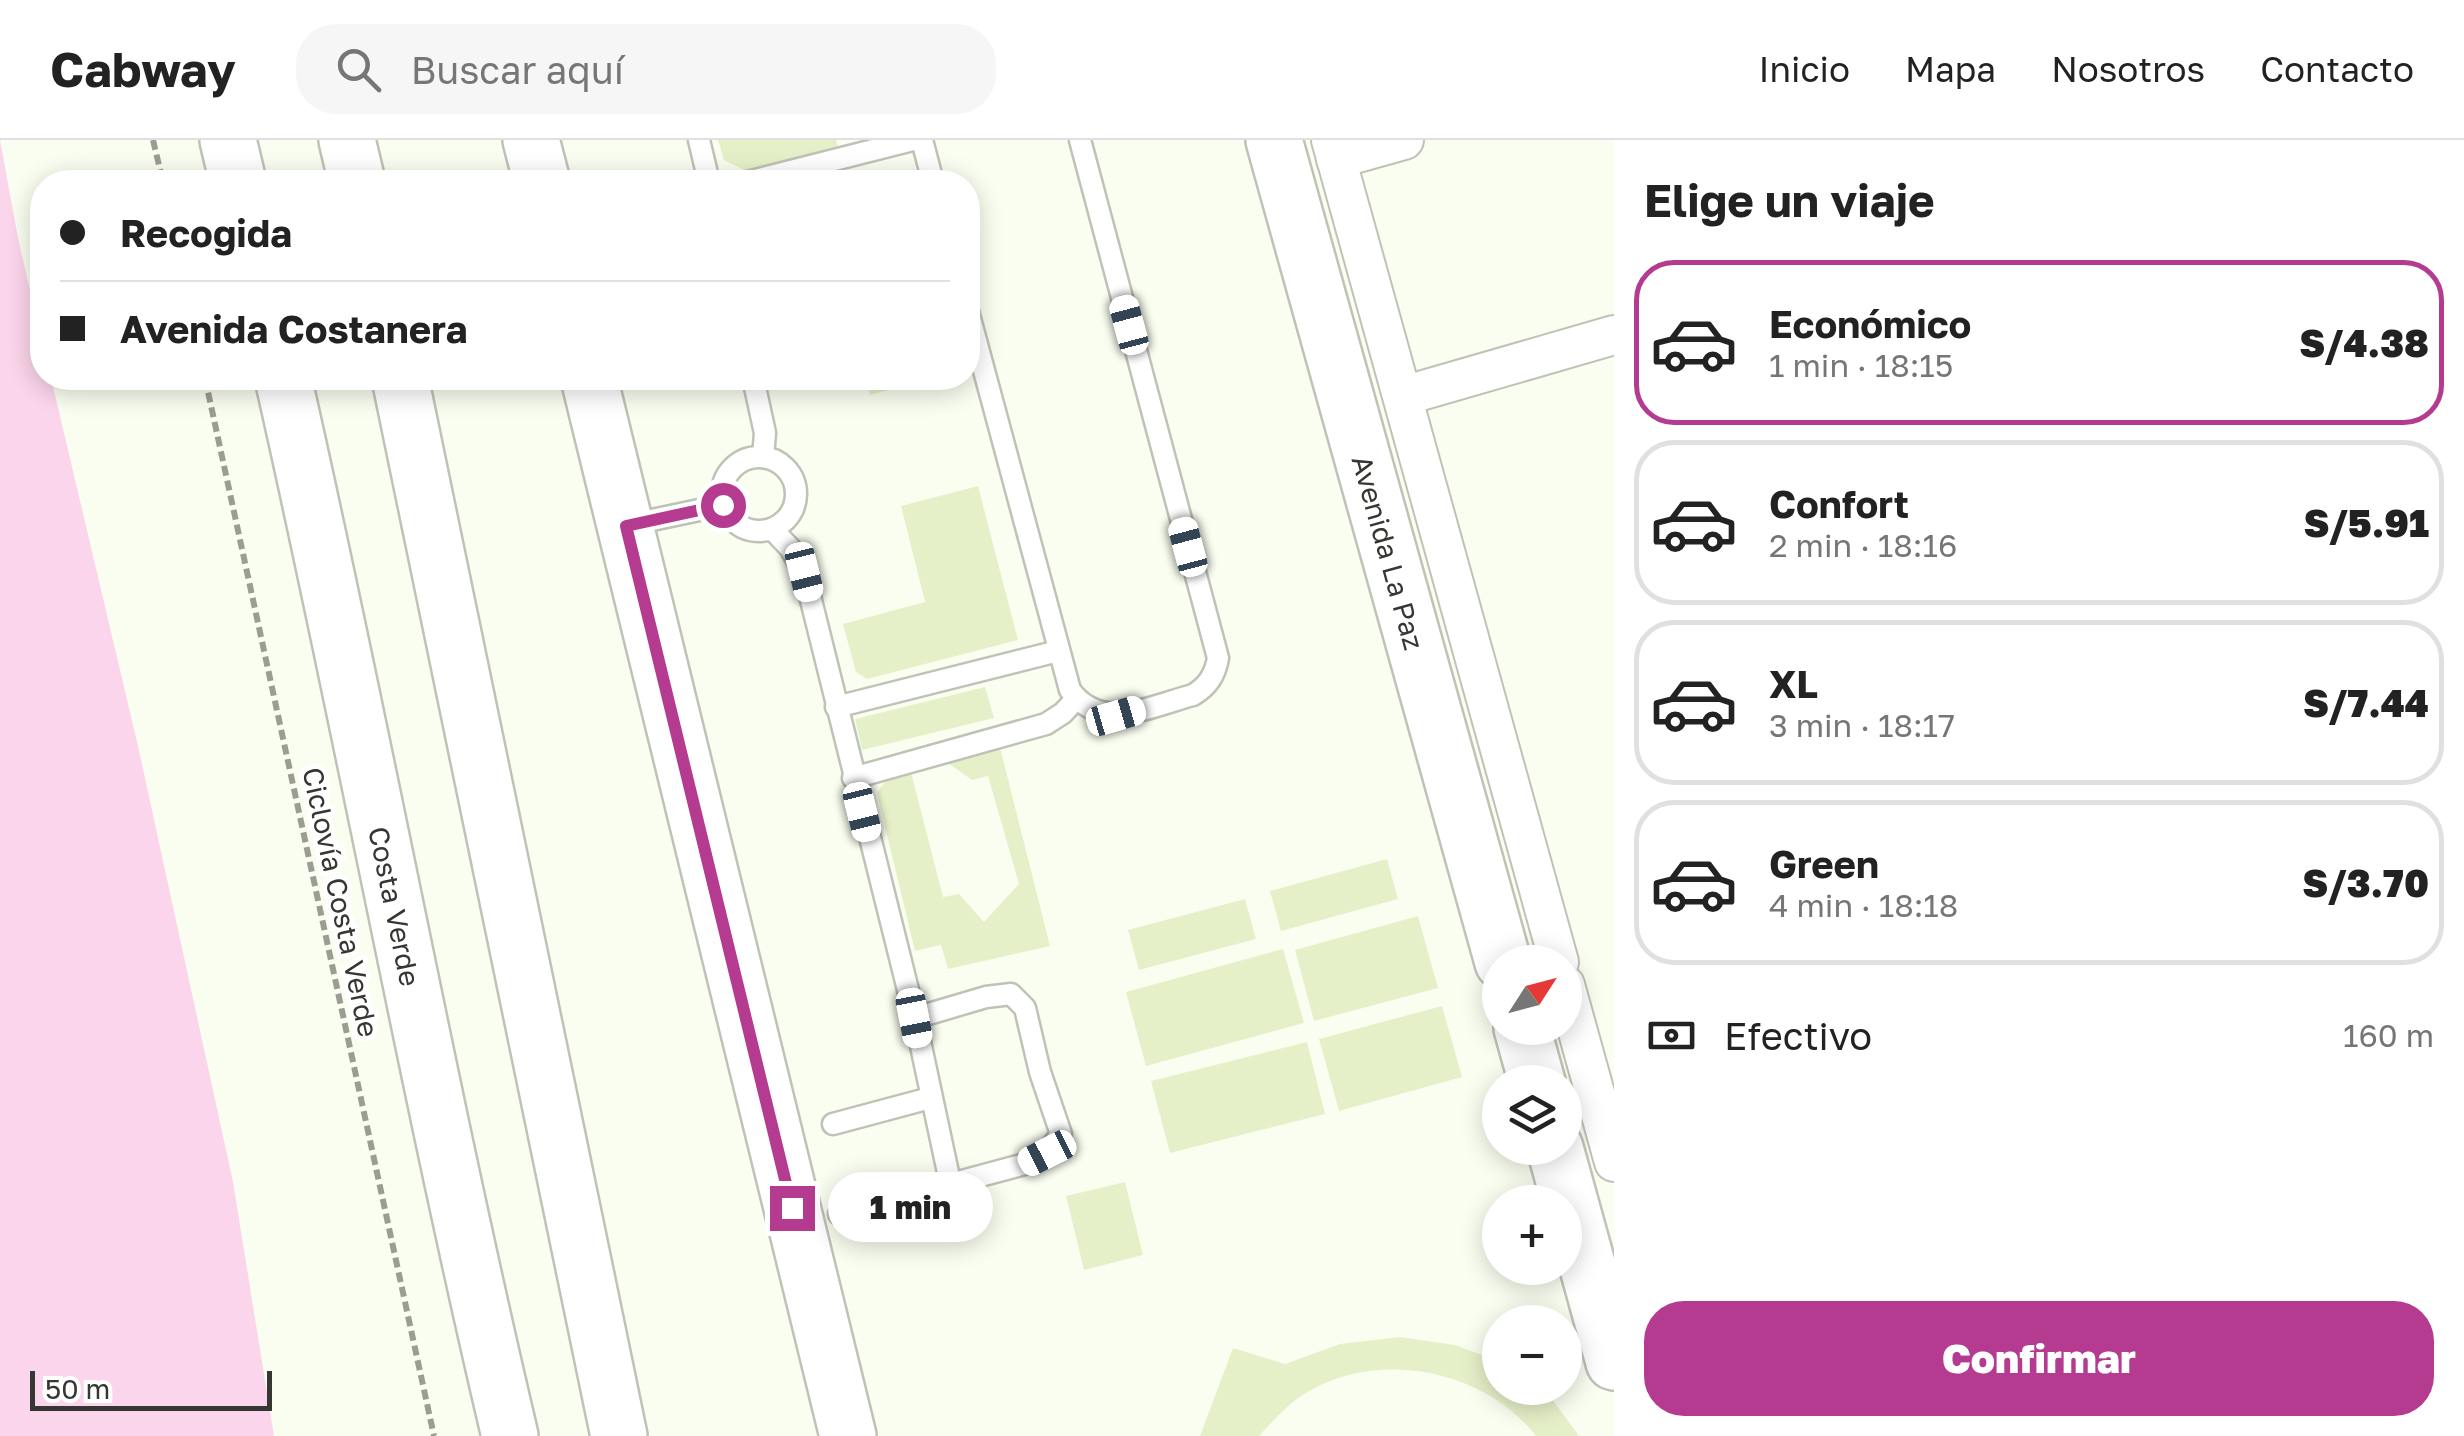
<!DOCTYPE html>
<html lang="es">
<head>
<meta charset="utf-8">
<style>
  body { margin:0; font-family:"Golos Text",sans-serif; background:#f6f6f6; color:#222; height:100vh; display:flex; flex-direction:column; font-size:38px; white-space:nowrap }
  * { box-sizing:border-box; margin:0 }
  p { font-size:32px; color:#767676 }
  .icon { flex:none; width:55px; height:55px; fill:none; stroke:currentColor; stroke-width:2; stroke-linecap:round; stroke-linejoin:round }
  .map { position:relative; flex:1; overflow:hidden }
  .details { display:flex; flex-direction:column; background:#fff; width:850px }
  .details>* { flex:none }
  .banner { position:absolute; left:30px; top:30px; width:950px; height:220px; border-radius:40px; box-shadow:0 5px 25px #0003; display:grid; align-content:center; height:220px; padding:0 30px; background:#fff }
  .needle { width:65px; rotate:54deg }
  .tools { position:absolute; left:1482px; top:805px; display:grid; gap:20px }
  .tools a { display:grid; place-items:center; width:100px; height:100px; border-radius:50%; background:#fff; box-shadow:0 5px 25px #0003; font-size:50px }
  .scale { position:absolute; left:30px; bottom:25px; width:242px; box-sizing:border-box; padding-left:10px; border:5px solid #363732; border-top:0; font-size:28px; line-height:35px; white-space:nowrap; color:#363732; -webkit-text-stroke:8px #fff; paint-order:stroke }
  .end { position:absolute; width:45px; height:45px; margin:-22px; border:12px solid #b43b8f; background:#fff; box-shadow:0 0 0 5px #fff }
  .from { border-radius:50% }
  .bubble { position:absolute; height:70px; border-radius:35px; background:#fff; box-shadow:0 5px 25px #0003; font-size:32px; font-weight:800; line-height:70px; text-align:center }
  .car { position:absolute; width:30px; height:60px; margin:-30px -15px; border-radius:12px; box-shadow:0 0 8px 2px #0007; background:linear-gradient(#fff 24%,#345 0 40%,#fff 0 76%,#345 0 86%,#fff 0) }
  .banner b { display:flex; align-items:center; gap:35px; height:95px; font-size:38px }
  .banner b+b { border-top:2px solid #e0e0e0 }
  .banner i { width:25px; height:25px; background:#222 }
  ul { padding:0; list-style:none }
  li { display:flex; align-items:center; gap:30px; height:165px; margin:0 20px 15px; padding:0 10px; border:5px solid #e0e0e0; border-radius:40px }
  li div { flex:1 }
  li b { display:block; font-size:38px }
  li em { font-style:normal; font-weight:800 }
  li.active { border-color:#b43b8f }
  li>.icon { width:90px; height:90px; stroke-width:1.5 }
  h2 { padding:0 30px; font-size:45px; line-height:120px }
  .pay { display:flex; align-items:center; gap:25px; height:110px; padding:0 30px; font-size:38px }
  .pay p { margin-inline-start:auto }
  .action { display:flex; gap:20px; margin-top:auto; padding:20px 30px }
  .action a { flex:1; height:115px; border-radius:40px; background:#b43b8f; color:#fff; font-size:40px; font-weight:800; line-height:115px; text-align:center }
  header { display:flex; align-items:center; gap:60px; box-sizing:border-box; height:140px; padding:0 50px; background:#fff; border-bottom:2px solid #e0e0e0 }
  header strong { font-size:48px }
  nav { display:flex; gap:55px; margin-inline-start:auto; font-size:35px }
  .search { width:700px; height:90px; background:#f6f6f6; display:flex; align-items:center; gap:25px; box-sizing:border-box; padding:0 35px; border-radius:40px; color:#767676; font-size:38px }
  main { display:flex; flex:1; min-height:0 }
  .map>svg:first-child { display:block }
  .green { fill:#e6f0c8 }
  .water { fill:#fbd5eb }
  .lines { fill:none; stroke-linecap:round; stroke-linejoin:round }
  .lane-casing { stroke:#bfc3b6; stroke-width:25 }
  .street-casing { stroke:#bfc3b6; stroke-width:42 }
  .secondary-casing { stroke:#bfc3b6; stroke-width:60 }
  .primary-casing { stroke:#bfc3b6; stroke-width:60 }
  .highway-casing { stroke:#bfc3b6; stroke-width:60 }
  .path { stroke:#9b9d94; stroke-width:6; stroke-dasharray:10 5; stroke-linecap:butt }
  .lane { stroke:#fff; stroke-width:20 }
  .street { stroke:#fff; stroke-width:38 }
  .secondary { stroke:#fff; stroke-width:55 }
  .primary { stroke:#fff; stroke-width:55 }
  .highway { stroke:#fff; stroke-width:55 }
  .route { stroke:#b43b8f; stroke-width:12 }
  .labels { text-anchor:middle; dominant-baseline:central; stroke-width:10; stroke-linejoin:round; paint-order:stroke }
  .street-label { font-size:28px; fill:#363732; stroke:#fff }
</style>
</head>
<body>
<header>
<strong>Cabway</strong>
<div class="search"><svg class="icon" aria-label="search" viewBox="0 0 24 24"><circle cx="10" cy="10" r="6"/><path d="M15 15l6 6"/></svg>Buscar aquí</div>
<nav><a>Inicio</a><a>Mapa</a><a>Nosotros</a><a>Contacto</a></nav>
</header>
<main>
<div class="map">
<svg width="1614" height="1296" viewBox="0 0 1614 1296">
  <rect width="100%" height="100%" fill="#fafef0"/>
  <g class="green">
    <polygon points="718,0 836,0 838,7 744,30 724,20"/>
    <polygon points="865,238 936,238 870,255"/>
    <polygon points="978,346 1018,500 867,539 856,532 843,484 925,462 901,366"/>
    <polygon points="985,547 994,578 862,610 855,579"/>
    <polygon points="1000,607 1050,806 948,829 941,805 915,811 877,653 889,636 911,632 943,757 959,754 984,782 1019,744 988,636 972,640 945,621"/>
    <polygon points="1387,719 1398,759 1281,791 1270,751"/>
    <polygon points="1245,759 1256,799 1139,830 1128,790"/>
    <polygon points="1418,776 1438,848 1314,881 1295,810"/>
    <polygon points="1283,809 1304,883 1146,926 1126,852"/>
    <polygon points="1442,866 1462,937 1339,971 1319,899"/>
    <polygon points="1307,902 1325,974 1170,1013 1151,941"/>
    <polygon points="1125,1042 1143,1115 1084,1130 1066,1056"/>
    <path d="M1400 1197 1455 1205 1498 1221 1500 1248H1538L1552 1259 1579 1296H1536C1484 1229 1377 1208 1304 1254 1287 1265 1273 1281 1259 1296H1200L1233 1208 1285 1224 1340 1204Z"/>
  </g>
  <polygon class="water" points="0,0 18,98 42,202 42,238 51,238 138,606 233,1042 274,1296 0,1296"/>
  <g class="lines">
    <g class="lane-casing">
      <g id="lane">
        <polyline points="699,0 709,42"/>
        <polyline points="922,0 933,42"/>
        <polyline points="747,42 913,0"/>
        <path d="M968 171 1070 550C1101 593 1151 566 1193 555 1208 546 1215 535 1218 518L1080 0"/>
        <polyline points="753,238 765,293 763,317"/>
        <circle cx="759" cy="354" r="37"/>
        <polyline points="628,385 723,365"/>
        <polyline points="772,389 790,408 804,432 915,878 950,1042"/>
        <polyline points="836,567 1058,511"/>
        <polyline points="853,638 1046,584 1063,573 1076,559"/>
        <polyline points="833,984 930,958"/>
        <polyline points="839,1074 1025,1024 1047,1013 1061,994 1040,932 1025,868 1011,854 986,857 915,878"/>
      </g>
    </g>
    <g class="street-casing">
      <g id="street">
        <polyline points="1331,0 1559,822"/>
        <polyline points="1336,19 1404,0"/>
        <polyline points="1403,256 1614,195"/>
        <polyline points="1565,845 1614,1022"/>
      </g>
    </g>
    <g class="secondary-casing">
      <g id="secondary">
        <path id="s1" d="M1274 0 1503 822"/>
        <polyline points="1522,888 1537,942"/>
        <polyline points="1555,1008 1614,1222"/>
      </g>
    </g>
    <g class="primary-casing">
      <g id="primary">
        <polyline points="531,0 542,42"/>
        <polyline points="589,238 848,1296"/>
      </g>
    </g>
    <g class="highway-casing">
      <g id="highway">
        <polyline points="228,0 238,42"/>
        <polyline points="347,0 357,42"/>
        <path id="s2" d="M283 238C363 589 427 945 510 1296"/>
        <polyline points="400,238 619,1296"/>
      </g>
    </g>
    <g class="path">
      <polyline points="153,0 163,42"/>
      <polyline points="205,238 434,1296"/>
    </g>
    <use href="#lane" class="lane"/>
    <use href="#street" class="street"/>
    <use href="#secondary" class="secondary"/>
    <use href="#primary" class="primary"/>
    <use href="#highway" class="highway"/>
  </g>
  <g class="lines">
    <polyline class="route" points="723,365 626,386 792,1068"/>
  </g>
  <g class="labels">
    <g class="street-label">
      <text stroke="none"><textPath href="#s1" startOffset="428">Avenida La Paz</textPath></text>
      <text transform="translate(341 762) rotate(78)">Ciclovía Costa Verde</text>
      <text stroke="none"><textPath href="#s2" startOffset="540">Costa Verde</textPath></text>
    </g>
  </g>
</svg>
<div class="tools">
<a><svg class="needle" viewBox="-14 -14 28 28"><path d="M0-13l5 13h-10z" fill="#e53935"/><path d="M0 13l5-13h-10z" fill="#767676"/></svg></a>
<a><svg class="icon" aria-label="layers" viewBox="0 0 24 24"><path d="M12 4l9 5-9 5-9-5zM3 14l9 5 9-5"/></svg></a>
<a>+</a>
<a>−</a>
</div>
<div class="scale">50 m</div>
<i class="end from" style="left:723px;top:365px"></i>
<i class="end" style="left:792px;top:1068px"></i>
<div class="bubble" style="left:828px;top:1032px;width:165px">1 min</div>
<i class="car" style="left:1129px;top:185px;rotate:345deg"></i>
<i class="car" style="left:1188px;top:407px;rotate:345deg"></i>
<i class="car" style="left:804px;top:432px;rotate:166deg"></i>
<i class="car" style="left:1116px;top:576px;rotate:74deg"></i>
<i class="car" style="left:862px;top:672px;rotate:166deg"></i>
<i class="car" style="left:914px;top:878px;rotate:169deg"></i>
<i class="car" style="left:1047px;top:1013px;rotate:243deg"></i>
<div class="banner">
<b><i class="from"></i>Recogida</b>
<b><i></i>Avenida Costanera</b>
</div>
</div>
<section class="details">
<h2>Elige un viaje</h2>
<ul>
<li class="active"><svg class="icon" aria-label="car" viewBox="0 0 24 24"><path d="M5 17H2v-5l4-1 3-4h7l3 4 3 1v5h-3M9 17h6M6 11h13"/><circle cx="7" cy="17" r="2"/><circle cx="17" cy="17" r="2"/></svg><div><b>Económico</b><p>1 min · 18:15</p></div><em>S/4.38</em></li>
<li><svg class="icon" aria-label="car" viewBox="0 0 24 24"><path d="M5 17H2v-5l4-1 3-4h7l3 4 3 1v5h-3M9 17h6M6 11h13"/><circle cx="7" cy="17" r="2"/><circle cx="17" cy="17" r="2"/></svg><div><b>Confort</b><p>2 min · 18:16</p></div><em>S/5.91</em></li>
<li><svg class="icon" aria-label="car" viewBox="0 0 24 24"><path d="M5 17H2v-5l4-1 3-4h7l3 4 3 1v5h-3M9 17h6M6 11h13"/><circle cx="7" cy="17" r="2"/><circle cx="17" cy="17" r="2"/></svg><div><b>XL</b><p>3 min · 18:17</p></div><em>S/7.44</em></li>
<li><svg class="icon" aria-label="car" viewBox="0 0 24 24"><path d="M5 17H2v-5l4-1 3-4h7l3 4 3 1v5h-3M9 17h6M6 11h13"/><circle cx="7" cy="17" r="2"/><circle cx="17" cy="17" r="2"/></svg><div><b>Green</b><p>4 min · 18:18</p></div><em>S/3.70</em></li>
</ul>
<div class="pay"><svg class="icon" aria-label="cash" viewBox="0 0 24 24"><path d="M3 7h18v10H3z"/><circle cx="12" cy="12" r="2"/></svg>Efectivo<p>160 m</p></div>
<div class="action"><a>Confirmar</a></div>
</section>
</main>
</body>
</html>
